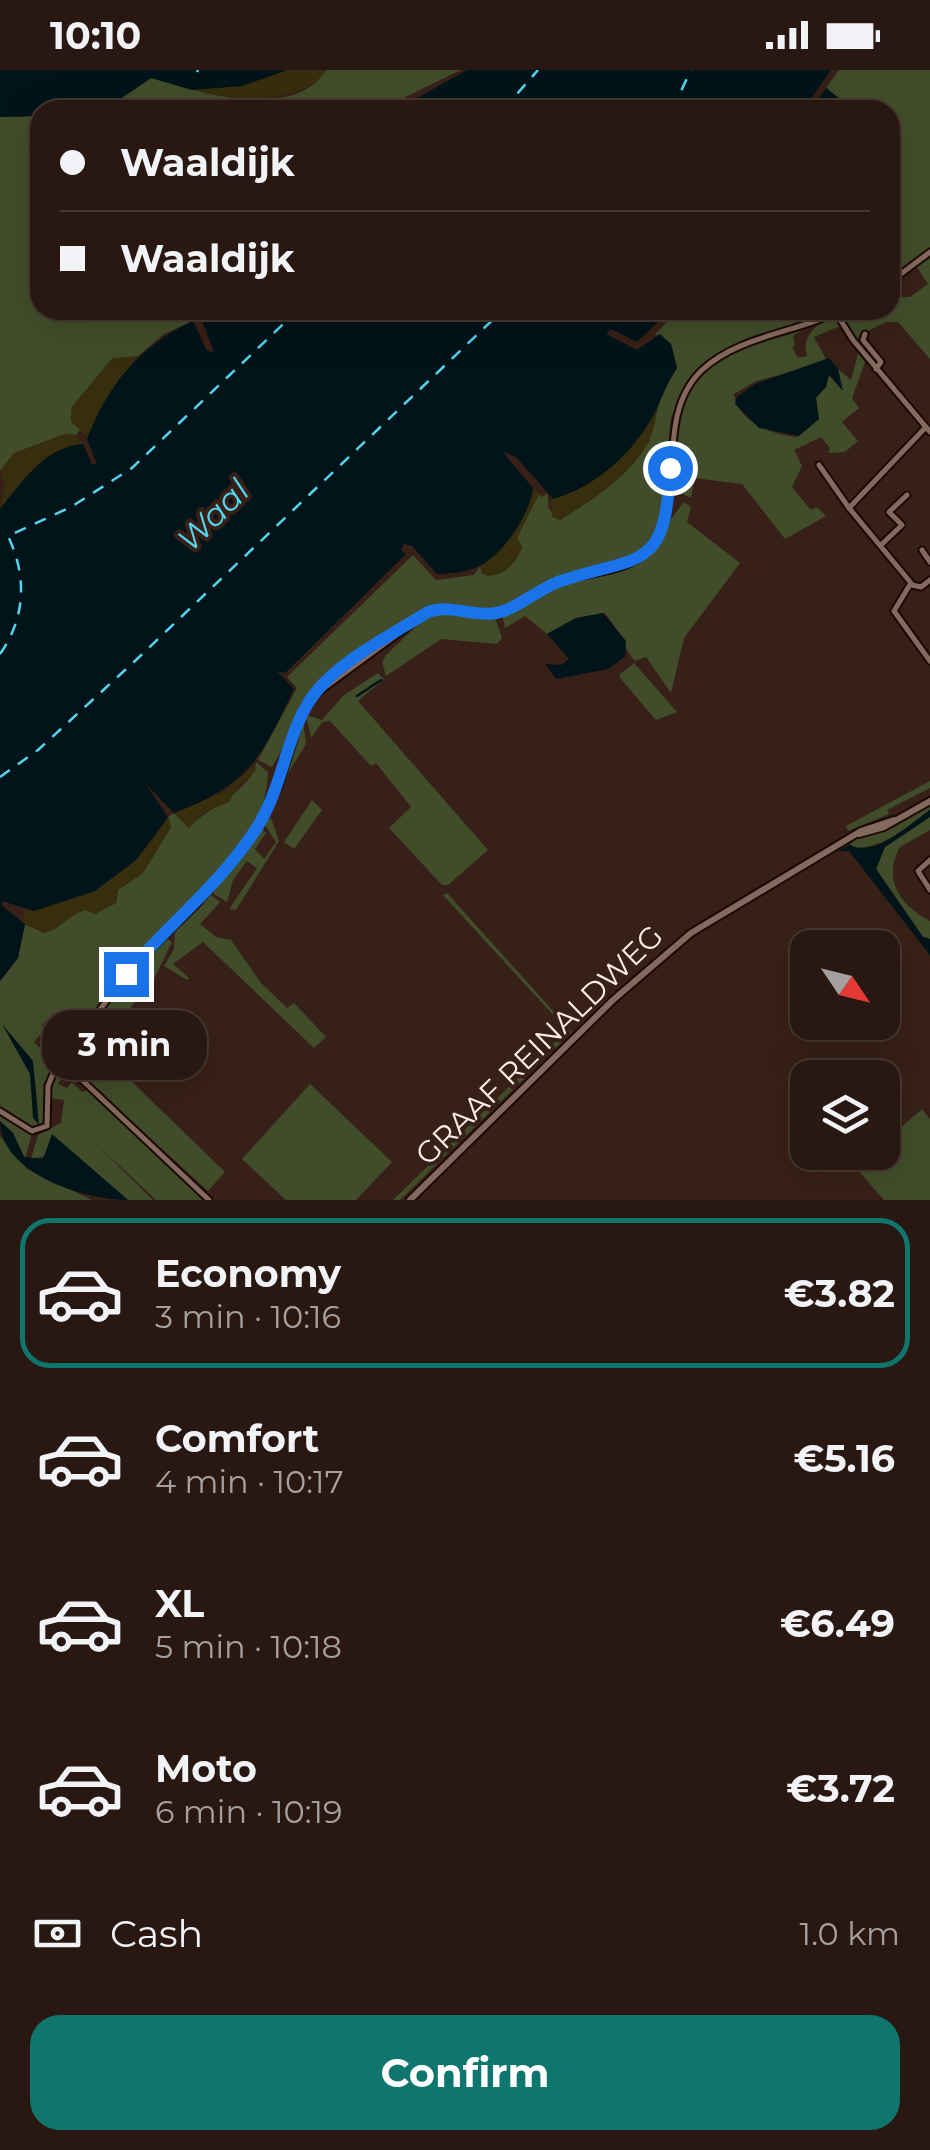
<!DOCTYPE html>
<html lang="en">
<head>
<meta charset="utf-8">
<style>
  body { margin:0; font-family:Montserrat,sans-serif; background:#35251f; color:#f1f3f6; height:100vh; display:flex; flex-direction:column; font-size:38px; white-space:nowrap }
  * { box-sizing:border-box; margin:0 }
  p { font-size:32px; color:#a5a09f }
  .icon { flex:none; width:55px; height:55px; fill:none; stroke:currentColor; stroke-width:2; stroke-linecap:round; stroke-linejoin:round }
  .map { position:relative; height:1130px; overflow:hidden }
  .panel { display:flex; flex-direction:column; background:#291811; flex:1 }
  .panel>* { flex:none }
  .top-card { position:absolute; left:30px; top:30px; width:870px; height:220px; border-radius:30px; box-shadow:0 10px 40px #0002,0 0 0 2px #453731; display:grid; align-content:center; height:220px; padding:0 30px; background:#291811 }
  .needle { width:65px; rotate:125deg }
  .fabs { position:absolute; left:790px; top:860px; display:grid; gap:20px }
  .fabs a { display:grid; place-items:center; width:110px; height:110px; border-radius:20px; background:#291811; box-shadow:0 10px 40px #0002,0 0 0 2px #453731; font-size:50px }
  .end { position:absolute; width:45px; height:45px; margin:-22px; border:12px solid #1a73e8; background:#fff; box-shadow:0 0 0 5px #fff }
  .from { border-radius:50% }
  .bubble { position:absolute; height:70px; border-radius:30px; background:#291811; box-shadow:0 10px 40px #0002,0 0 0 2px #453731; font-size:32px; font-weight:700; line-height:70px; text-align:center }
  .top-card b { display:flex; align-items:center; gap:35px; height:95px; font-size:38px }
  .top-card b+b { border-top:2px solid #453731 }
  .top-card i { width:25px; height:25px; background:#f1f3f6 }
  ul { padding:18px 0 0; list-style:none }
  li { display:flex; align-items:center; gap:30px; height:150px; margin:0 20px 15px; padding:0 10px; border:5px solid transparent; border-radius:30px }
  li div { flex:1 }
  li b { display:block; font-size:38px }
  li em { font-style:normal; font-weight:700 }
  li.selected { border-color:#0f766e }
  li>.icon { width:90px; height:90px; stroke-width:1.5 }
  .pay { display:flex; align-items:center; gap:25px; height:110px; padding:0 30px; font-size:38px }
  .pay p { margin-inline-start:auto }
  .button { display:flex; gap:20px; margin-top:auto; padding:20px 30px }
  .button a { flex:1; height:115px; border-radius:30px; background:#0f766e; color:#fff; font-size:40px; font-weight:700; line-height:115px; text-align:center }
  .status { display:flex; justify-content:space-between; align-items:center; height:70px; padding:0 50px; background:#291811; direction:ltr }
  .status svg { height:28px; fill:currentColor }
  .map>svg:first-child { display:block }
  .green { fill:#414d2a }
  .sand { fill:#362e0d }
  .water { fill:#001419 }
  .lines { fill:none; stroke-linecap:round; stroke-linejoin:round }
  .stream { stroke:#001419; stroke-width:2.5 }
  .ferry { stroke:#53d4ef; stroke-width:2.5; stroke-dasharray:12 10; stroke-linecap:butt }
  .street-casing { stroke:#1d0903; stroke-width:9 }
  .secondary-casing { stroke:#1d0903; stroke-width:10 }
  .street { stroke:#84695e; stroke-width:5 }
  .secondary { stroke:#84695e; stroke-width:6 }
  .route { stroke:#1a73e8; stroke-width:12 }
  .labels { text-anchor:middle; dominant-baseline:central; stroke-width:8; stroke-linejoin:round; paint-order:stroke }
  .street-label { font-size:30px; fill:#fdede7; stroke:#372017 }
  .water-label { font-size:32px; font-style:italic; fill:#53d4ef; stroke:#372017 }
</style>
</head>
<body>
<div class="status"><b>10:10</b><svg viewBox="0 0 49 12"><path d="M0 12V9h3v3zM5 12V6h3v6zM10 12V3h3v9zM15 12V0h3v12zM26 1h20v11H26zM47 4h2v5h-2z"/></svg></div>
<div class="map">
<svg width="930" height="1130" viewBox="0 0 930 1130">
  <rect width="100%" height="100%" fill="#372017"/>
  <g class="green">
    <path d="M326 0H461L379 40H104L151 8C198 16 291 55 326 0Z"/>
    <polygon points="839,0 930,0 930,178 890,210 890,40 844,40 840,29 826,18"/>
    <polygon points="40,46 40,240 195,242 193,251 164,264 138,286 110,291 72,337 71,351 80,360 76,365 65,364 14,383 0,401 0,47"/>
    <polygon points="930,184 930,289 898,252 886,252 858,266 875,294 850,263 843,243 890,240 890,220 896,227 910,227 928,214 916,196"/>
    <path d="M679 240H696L706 250 709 240H802L810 251 738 276 704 296 688 314 671 348 661 454 637 488 560 509 496 540 463 536 427 540 318 618 272 697 258 690 297 618 287 607 413 485 436 510 474 505 480 496 482 503C501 511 516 493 522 477L516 468 539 424 542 427 547 423 549 439 560 450 597 426 649 372 661 326 677 298 671 274 655 264Z"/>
    <path d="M833 248 840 256 814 267 826 289 822 294 756 311 734 324C738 351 768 364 797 367L819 349 816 328 829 305 842 319 838 299 851 310 858 283 865 292 852 328 859 338 842 352 858 371 845 382 828 383 830 378 821 367 794 380 802 396 792 417 811 440 817 437 826 446 785 469 742 414 694 408 691 428 681 423 673 386 675 349H680C676 340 681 332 688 322 715 280 765 270 810 255L793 266 795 276 792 277 798 288 807 286C802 267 814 254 833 248Z"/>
    <path d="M684 432 691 437 687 452 740 493 684 568 671 623 646 587 635 591C622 577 619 557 604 543L576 548 547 564 525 546 505 558 502 543 561 513 638 492Z"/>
    <polygon points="445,540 494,545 502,568 497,574 441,569 386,606 382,592 386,585 430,543"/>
    <polygon points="634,593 677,642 656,650 621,609 619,605"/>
    <polygon points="378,603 384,609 358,631 488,780 448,815 442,815 389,758 411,737 376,693 371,696 330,651 322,652 311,668 306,645 322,650 344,625"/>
    <polygon points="303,649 306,674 284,710"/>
    <path d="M256 692 268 702C265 785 181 841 129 898 104 924 85 956 63 985L55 977 65 952 54 943 42 955 45 959 34 972 43 981 49 978 61 990 52 1003 45 1054 32 1059 0 1038V911L18 888 25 854 44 863C61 858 68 845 85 840L95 844 116 833 118 820 143 803 171 757 168 747 174 743 189 758C205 739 255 718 256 692Z"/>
    <polygon points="930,711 930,718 887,740 889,744 848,761 846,756"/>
    <polygon points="312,730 322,740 294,779 284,772"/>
    <path d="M930 734V740C907 757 883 779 853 778L849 771Z"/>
    <path d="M930 747V760L900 777C882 809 900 836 930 851V869L923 867 876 799 885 777Z"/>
    <polygon points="271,748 279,771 236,840 229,839 257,798 247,791 233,810 227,832 214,824 214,818 261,757 266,763 255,779 264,789 276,772 263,752"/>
    <polygon points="447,823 572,962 400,1130 393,1130 567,960 443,825"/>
    <polygon points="211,825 220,832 200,854 216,867 231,870 261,913 287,938 294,933 326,967 314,978 203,872 173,894 189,908 187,910 164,896 174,879 175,860"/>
    <polygon points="167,868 172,872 152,913 124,945 145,962 128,1008 225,1102 208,1121 69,994 77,985 96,995 116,968 118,952 100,941 130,903"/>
    <polygon points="66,998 74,1005 65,1002 58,1014 67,1018 72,1012 82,1022 90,1018 208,1130 156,1130 94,1072 153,1130 128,1130 52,1065 46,1086 31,1089 38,1065 61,1053 64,1030 49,1028 58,1000"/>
    <polygon points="310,1014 392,1092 356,1130 286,1130 242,1089"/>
    <polygon points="922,1039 930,1049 930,1130 884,1130 855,1097 871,1083 882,1082 883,1073"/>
    <polygon points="0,1044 32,1064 25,1088 13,1063 0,1051"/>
    <polygon points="0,1066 27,1099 92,1130 0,1130"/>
  </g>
  <g class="sand">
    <path d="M287 0H326C302 36 230 32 195 20L242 16Z"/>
    <polygon points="138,286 110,323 88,368 71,351 72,337 113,288"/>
    <path d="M656 341C656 391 598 426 560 450L552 447 551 428C595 422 634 378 656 341Z"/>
    <path d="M65 364 76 365 82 374C43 380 24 410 0 439L5 412 0 401 13 384Z"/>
    <path d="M533 418 539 424 517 468 522 477C516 493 505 506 487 506L480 496 514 458Z"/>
    <polygon points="255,695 256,701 238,716 229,732 205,742 189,758 174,743 224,722"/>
    <path d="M168 747 171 757 143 803 118 820 116 833 95 844 85 840C54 850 60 875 23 852L25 840C37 841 44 836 56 833 108 817 140 795 168 747Z"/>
  </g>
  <g class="water">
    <polygon points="0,0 287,0 242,16 192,20 151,8 104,40 40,40 40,46 0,47"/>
    <polygon points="467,0 831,0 803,40 396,40"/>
    <polygon points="826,18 840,29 844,40 810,40"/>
    <path d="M203 240H670L637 272 611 259 606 264 637 280 660 264 671 274 677 298C666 313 662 330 653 346 632 384 595 417 553 429L516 387 502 381 533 418C531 443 501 488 477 497 465 502 449 504 437 504L412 476 404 474 401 480 406 484 285 603 277 601 294 619C260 690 249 714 174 743L145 713 168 747 136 790 95 821 34 841 2 831V836L25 854 18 888 0 911V439C23 411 44 377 83 374L92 394H97L87 369C108 315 140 275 193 251L207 281 214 282 200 246Z"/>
    <polygon points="829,288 838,299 843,321 829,305 826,317 816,328 819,349 799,366 759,358 735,334 736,328 755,314"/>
    <polygon points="603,543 626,571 625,587 608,599 556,609 545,594 561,595 569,589 547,564 576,548"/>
    <path d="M930 740V747L885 777 876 799 923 867 930 869V885L849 781H838L850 775C876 788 909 754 930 740Z"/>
    <polygon points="2,954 33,991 39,1055 33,1048 30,1004"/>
    <path d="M0 1051 13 1063 24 1087 43 1089 52 1064 128 1130C84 1130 0 1103 0 1051Z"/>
  </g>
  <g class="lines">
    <polyline class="stream" points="357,626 381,610"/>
    <g class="ferry">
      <polyline points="197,2 198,0"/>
      <polyline points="503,40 538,0"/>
      <polyline points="672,40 691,0"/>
      <path d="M0 584C26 547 27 506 8 466L71 437 132 398 298 240"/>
      <polyline points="0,707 38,680 136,590 503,240"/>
    </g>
    <g class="street-casing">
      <g id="street">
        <polyline points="890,212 930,182"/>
        <polyline points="836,243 853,270 930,362"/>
        <polyline points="865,264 863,270 881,292 876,299"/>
        <polyline points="819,395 849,438 926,357"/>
        <polyline points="849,438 911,513 894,541 930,591"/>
        <polyline points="881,475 902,455 889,442 907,425"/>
        <polyline points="922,480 930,492"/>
        <polyline points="912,515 921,517 930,510"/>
        <polyline points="930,790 918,801 930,820"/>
        <polyline points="62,991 209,1130"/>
        <path d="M0 1041 32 1061 47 1056 48 1016 53 1004 126 904 198 833 255 761 279 716 300 650 313 626 428 542C451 534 473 547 496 543 517 539 537 520 558 512 583 503 615 504 638 489 697 451 647 352 702 300 740 265 797 263 842 240"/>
      </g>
    </g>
    <g class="secondary-casing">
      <g id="secondary">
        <polyline points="859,764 884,757 930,731"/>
        <polyline points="410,1130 613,930 691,863 861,761 894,750"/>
      </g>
    </g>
    <use href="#street" class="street"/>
    <use href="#secondary" class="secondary"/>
  </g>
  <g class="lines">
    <path class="route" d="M126 904C168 855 218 816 254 762 281 723 284 675 307 635 330 595 390 566 428 542 451 534 473 547 496 543 517 539 537 520 558 512 638 484 666 505 670 398"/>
  </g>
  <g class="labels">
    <g class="street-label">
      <text transform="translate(539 975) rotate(-44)">GRAAF REINALDWEG</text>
    </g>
    <g class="water-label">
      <text transform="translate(213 445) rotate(-45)">Waal</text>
    </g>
  </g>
</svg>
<div class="fabs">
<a><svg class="needle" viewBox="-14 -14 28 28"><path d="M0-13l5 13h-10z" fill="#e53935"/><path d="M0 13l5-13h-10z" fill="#a5a09f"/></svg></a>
<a><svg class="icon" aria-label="layers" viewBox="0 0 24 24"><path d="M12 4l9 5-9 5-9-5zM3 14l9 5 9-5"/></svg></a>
</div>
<i class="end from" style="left:670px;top:398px"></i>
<i class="end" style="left:126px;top:904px"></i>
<div class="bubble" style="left:42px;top:940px;width:165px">3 min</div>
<div class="top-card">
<b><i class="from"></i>Waaldijk</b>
<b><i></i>Waaldijk</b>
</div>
</div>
<section class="panel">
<ul>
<li class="selected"><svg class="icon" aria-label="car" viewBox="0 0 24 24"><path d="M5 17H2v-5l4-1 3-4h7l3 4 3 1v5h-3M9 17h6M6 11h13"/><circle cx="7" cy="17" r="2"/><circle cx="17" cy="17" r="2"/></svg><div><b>Economy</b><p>3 min · 10:16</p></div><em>€3.82</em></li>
<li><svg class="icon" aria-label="car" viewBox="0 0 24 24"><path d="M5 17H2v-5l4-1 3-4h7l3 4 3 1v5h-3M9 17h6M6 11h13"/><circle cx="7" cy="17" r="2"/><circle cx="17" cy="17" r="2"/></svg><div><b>Comfort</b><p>4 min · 10:17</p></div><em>€5.16</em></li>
<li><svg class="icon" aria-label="car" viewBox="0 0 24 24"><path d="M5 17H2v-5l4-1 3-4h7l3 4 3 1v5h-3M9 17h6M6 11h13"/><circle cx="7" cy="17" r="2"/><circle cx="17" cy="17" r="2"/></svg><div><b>XL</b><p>5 min · 10:18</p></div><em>€6.49</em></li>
<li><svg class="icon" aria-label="car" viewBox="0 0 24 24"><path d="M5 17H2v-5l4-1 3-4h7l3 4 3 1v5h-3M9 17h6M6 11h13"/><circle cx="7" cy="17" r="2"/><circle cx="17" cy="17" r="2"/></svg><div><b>Moto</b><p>6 min · 10:19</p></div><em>€3.72</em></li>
</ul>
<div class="pay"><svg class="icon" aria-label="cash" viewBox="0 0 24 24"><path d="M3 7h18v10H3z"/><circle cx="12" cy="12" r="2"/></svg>Cash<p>1.0 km</p></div>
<div class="button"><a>Confirm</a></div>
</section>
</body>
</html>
